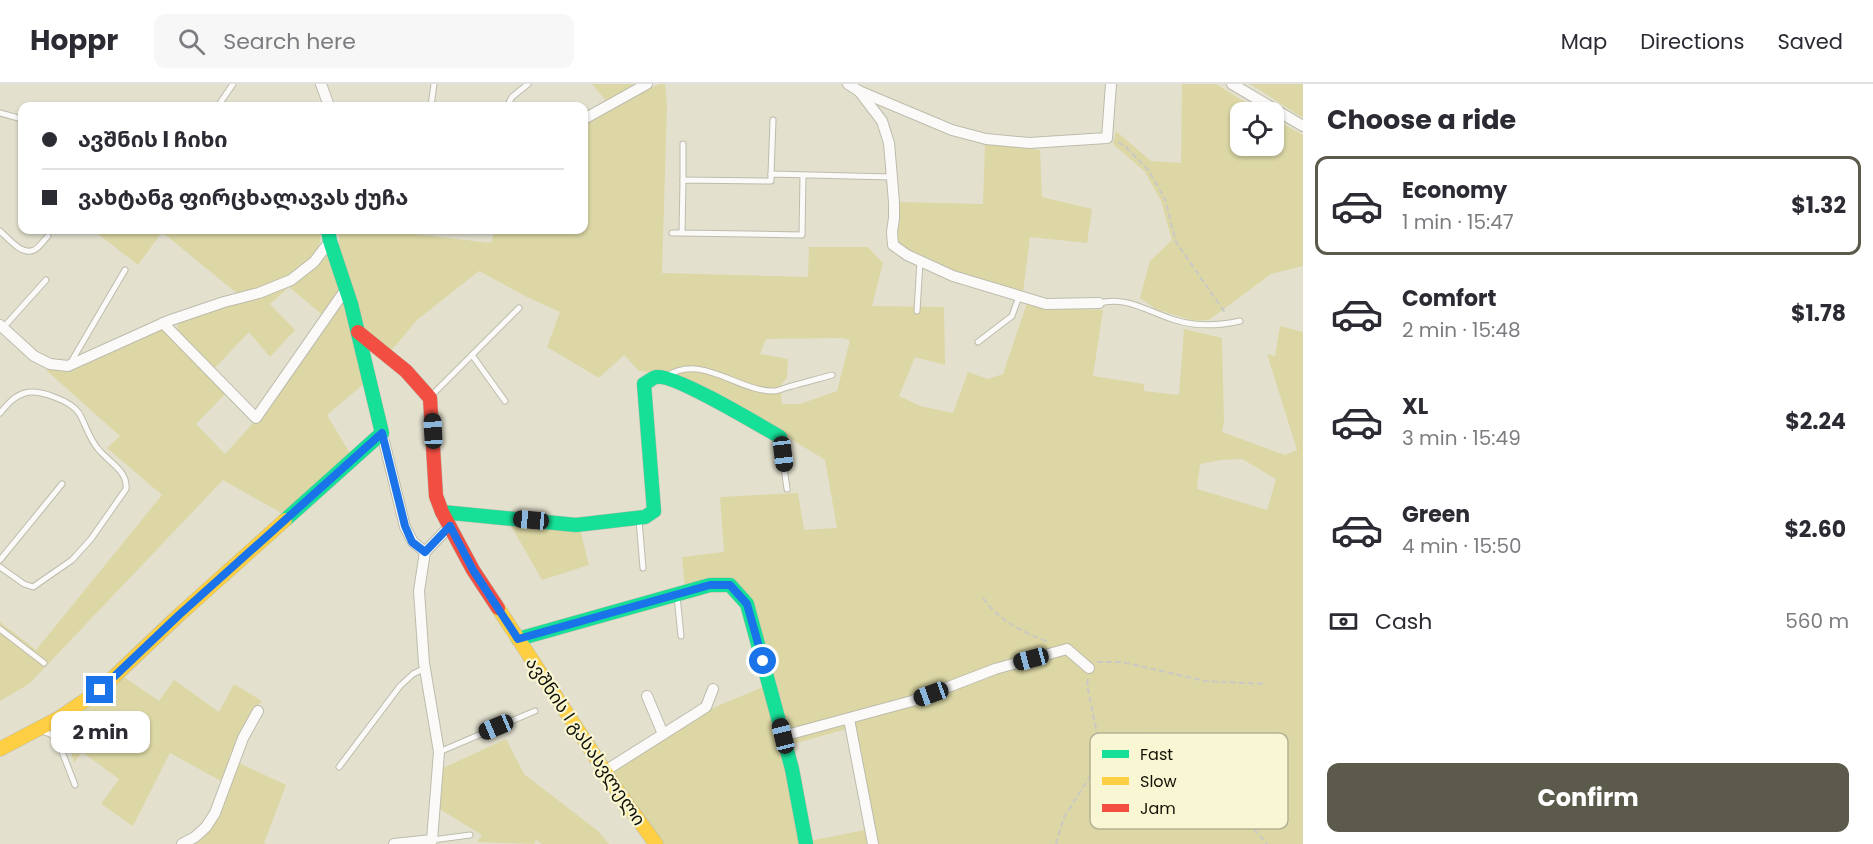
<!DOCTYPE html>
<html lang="en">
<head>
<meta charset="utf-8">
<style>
  body { margin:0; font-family:Poppins,"Noto Sans Georgian",sans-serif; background:#f7f7f7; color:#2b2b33; height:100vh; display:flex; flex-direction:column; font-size:22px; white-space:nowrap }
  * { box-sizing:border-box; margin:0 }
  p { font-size:20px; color:#7c7c81 }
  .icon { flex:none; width:33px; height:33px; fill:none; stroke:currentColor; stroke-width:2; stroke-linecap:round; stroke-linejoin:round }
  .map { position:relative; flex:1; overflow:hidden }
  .details { display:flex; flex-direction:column; background:#fff; width:570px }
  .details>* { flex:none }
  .top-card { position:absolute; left:18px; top:18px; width:570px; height:132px; border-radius:12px; box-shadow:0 2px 4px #0004; display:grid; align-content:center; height:132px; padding:0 24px; background:#fff }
  .fabs { position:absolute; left:1230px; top:18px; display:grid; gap:12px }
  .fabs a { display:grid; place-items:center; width:54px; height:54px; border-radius:12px; background:#fff; box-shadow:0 2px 4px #0004; font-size:30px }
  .end { position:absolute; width:27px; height:27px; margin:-14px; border:8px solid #1a73e8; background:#fff; box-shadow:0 0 0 3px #fff }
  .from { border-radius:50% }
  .bubble { position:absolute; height:42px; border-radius:12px; background:#fff; box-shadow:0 2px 4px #0004; font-size:20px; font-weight:700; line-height:42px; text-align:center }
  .car { position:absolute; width:18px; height:36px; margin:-18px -9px; border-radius:8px; box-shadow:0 0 4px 2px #0007; background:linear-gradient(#222 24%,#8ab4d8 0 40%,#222 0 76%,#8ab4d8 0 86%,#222 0) }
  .top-card b { display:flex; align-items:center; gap:21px; height:57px; font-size:22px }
  .top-card b+b { border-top:2px solid #e1e1e2 }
  .top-card i { width:15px; height:15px; background:#2b2b33 }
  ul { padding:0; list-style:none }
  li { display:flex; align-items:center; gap:18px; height:99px; margin:0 12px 9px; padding:0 12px; border:3px solid transparent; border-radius:12px }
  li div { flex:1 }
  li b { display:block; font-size:22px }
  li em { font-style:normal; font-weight:700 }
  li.selected { border-color:#5b5a4b }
  li>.icon { width:54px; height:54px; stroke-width:1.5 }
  h2 { padding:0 24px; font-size:27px; line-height:72px }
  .pay { display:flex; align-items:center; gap:15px; height:66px; padding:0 24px; font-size:22px }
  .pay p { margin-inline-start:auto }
  .action { display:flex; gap:12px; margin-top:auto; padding:12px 24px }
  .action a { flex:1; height:69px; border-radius:12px; background:#5b5a4b; color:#fff; font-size:24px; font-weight:700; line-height:69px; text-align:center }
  header { display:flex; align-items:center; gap:36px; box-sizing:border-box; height:84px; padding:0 30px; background:#fff; border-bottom:2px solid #e1e1e2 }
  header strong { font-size:28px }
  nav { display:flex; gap:33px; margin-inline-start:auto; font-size:21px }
  .search { width:420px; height:54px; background:#f7f7f7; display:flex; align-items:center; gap:15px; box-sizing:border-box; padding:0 21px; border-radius:12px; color:#7c7c81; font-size:22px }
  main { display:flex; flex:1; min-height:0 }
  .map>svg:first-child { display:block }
  .green { fill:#dcd7a5; fill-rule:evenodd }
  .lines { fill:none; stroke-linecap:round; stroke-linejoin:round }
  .lane-casing { stroke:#bdbcac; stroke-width:7 }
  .street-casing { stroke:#bdbcac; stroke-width:12 }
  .fast-casing { stroke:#bdbcac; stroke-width:15 }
  .slow-casing { stroke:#bdbcac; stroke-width:15 }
  .jam-casing { stroke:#bdbcac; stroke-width:15 }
  .path { stroke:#cac9c4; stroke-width:2; stroke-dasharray:6 3; stroke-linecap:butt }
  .lane { stroke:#fbfaf8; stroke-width:5 }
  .street { stroke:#fbfaf8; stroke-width:10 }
  .fast { stroke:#16e098; stroke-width:14 }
  .slow { stroke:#ffcf43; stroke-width:14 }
  .jam { stroke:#f24e42; stroke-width:14 }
  .route { stroke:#1a73e8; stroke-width:8 }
  .labels { text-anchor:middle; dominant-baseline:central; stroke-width:4.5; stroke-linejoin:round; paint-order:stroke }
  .street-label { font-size:18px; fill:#121105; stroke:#f9f7d3 }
  .key { fill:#f9f7d3; stroke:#b4b295; stroke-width:1.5 }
  .key-label { font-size:16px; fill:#121105 }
</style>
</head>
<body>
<header>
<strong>Hoppr</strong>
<div class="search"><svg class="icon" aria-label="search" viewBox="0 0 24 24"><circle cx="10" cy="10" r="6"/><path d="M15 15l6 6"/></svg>Search here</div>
<nav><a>Map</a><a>Directions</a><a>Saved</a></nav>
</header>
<main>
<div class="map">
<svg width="1303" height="760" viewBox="0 0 1303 760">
  <rect width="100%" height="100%" fill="#e3e1ce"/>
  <g class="green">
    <polygon points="592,0 636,0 608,19"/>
    <path d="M659 0H665L667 21 662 189 808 193 809 163H868L883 179 872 222 944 223 945 281 915 273 899 312 920 322 953 329 968 288 988 295 1003 290 1027 219 1047 224 1103 226 1093 292 1144 300V307L1179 311 1184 245 1222 254 1224 337 1222 348 1285 371 1297 366 1267 270 1275 272 1280 242 1303 248V760H810L809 757 875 744 853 643 790 661 732 496 685 504 682 473 724 468 720 413 798 409 804 446 837 444 825 376 757 334 660 289 639 287 624 271 599 294 547 263 560 228 527 213 479 187 417 236 391 267 361 241 340 169 338 146H415V150L491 159 495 146H584V40ZM843 254 850 256 837 307 800 320H782L780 302 787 294 788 275 760 270 766 255ZM1242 375 1276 395 1267 426 1197 405 1200 380 1221 376Z"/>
    <polygon points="1182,0 1216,0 1261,28 1240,28 1240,62 1274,62 1274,35 1303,51 1303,182 1271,190 1209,236 1194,237 1156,225 1140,214 1150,177 1172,156 1161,117 1145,88 1113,60 1116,47 1151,77 1181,79"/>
    <polygon points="1250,0 1303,0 1303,34"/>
    <path d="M985 59 1040 66 1042 113 1092 125 1087 159 1030 153 1023 208C983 196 926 186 897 156L898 118 983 120Z"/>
    <path d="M93 146H321C322 189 272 199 239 211L162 148 138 181Z"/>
    <polygon points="327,170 342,204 325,233 289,203 270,220 295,246 270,273 249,248 214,285 177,245 179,237 292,199 317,183"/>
    <polygon points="345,213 366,298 327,331 351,371 285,431 223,396 29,600 0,617 0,538 36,566 162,411 107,364 120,352 46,286 51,283 71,285 89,279 162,244 225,310 196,340 225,370 267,324"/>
    <polygon points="510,440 580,445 589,481 542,496"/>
    <polygon points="121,591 159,617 174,596 219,628 234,600 262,617 255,624 223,698 170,669 133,742 101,720 119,695 82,668 74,679 68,656 52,641"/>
    <polygon points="765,602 782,666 801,760 659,760 612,688 708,626"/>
    <polygon points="506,655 524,690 598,747 609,760 542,760 536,756 534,760 477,758 482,751 438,724 441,685"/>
    <polygon points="237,678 286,701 264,759 267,760 189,760 197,755"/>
  </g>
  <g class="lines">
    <g class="lane-casing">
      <g id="lane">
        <polyline points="218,22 233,0"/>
        <polyline points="431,22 434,0"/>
        <polyline points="507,22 512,13 528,0"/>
        <polyline points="0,29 22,35"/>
        <polyline points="771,90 773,36"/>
        <polyline points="803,91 802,151 682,149 683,96 771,97 771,90 891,93"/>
        <polyline points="683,96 683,60"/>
        <path d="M0 147C8 154 22 172 34 166 39 164 44 156 48 152"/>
        <polyline points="672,149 682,149"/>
        <path d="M1099 219C1128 212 1148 228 1175 236 1197 243 1218 242 1240 237"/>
        <polyline points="917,227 920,177"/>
        <polyline points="3,244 46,196"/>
        <polyline points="978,258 1012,232 1019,212"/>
        <polyline points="472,271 505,317"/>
        <polyline points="71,278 125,186"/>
        <path d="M667 292C701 269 739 308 774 307 779 307 786 303 792 302 805 298 819 295 832 291"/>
        <polyline points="431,312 519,224"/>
        <path d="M0 329C7 321 14 312 25 309 39 305 71 317 79 329 86 341 89 355 99 366 109 378 128 387 126 405L91 455 72 476 33 503 24 500 0 483"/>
        <polyline points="780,354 787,405"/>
        <polyline points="639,436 643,484"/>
        <polyline points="0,476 62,400"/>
        <polyline points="677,512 681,552"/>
        <polyline points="0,545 44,579"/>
        <polyline points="41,647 50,650 57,655 75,701"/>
        <polyline points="439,668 535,627"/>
        <polyline points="339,683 400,602 413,590 425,584"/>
        <polyline points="432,756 470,751"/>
      </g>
    </g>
    <g class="street-casing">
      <g id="street">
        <polyline points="321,0 329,22"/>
        <polyline points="848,0 859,7 952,46 986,55 1029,59 1107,54 1111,0"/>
        <polyline points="1232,0 1303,42"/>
        <polyline points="859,7 882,37 889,59 894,118 894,134 892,148 893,161 907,171 953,192 1046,220 1099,219"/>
        <polyline points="584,35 647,0"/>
        <polyline points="163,239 256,334 346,205"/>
        <polyline points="0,241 34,272 50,280 68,282 168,237 224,218 259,209 291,196 314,178 330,157"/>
        <polyline points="382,349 405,443 413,458 425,468"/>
        <polyline points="647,612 663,650"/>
        <polyline points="849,635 873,760"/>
        <polyline points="783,652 912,617 995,585 1067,565 1089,584"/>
        <polyline points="605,687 706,623 713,605"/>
        <polyline points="182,760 195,753 206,743 215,729 243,654 258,627"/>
        <polyline points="394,760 432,756 439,668 424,579 419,507 425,468 450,442"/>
      </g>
    </g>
    <g class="fast-casing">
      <g id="fast">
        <path d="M442 428 576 441 645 433 654 427 644 300C648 298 652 294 656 293 673 289 761 342 780 353"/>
        <polyline points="285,436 382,349 351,220 330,157 328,146"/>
        <polyline points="518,555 710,501 730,501 747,520 792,685 806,760"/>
      </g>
    </g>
    <g class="slow-casing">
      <g id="slow">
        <polyline points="498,524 619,709 656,760"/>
        <polyline points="0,665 59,634 100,606 179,531 285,436"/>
      </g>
    </g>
    <g class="jam-casing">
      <polyline id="jam" points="358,248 406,287 430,314 436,412 442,428 473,486 498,524"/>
    </g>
    <g class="path">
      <polyline points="1118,58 1126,63 1149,87 1165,115 1176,158 1226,230"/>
      <path d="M983 514C999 537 1023 548 1049 558"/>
      <polyline points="1097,578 1122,578 1205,597 1266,600"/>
      <polyline points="1088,595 1087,600 1098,655 1104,671"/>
      <polyline points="1056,760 1064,733 1104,671 1133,655 1152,649 1169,655 1186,669 1267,760"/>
    </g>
    <use href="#lane" class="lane"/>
    <use href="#street" class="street"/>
    <use href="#fast" class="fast"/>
    <use href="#slow" class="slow"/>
    <use href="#jam" class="jam"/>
  </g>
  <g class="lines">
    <polyline class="route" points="100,606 179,531 382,349 405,442 412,458 425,468 450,442 473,486 518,555 710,501 730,501 747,520 763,577"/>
  </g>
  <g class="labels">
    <g class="street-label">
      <text transform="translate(586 657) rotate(56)">ავშნის I გასასვლელი</text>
    </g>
  </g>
  <rect x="1090" y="649" width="198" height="96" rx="9" class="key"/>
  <rect x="1102" y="666" width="27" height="8" fill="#16e098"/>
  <rect x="1102" y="693" width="27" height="8" fill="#ffcf43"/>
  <rect x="1102" y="720" width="27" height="8" fill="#f24e42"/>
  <g class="key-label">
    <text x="1140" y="676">Fast</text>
    <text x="1140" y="703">Slow</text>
    <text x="1140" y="730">Jam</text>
  </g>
</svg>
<div class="fabs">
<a><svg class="icon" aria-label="locate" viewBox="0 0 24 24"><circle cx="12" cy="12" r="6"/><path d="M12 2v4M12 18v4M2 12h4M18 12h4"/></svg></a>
</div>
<i class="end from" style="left:763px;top:577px"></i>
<i class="end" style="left:100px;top:606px"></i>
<div class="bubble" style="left:51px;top:627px;width:99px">2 min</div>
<i class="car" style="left:433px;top:347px;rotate:357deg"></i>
<i class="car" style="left:783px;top:370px;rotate:173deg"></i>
<i class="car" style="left:531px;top:436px;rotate:275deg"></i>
<i class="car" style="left:1031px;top:575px;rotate:255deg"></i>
<i class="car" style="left:931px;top:610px;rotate:250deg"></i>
<i class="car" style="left:496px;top:643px;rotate:247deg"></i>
<i class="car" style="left:783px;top:652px;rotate:346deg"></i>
<div class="top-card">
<b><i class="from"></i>ავშნის I ჩიხი</b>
<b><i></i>ვახტანგ ფირცხალავას ქუჩა</b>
</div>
</div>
<section class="details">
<h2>Choose a ride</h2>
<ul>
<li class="selected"><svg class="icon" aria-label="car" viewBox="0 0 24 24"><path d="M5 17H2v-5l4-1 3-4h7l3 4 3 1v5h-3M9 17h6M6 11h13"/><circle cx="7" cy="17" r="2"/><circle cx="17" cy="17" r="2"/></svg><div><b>Economy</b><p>1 min · 15:47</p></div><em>$1.32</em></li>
<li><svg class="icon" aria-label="car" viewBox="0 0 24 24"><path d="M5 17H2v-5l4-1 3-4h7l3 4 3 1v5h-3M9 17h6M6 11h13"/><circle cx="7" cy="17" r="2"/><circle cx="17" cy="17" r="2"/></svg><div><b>Comfort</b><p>2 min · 15:48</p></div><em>$1.78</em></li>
<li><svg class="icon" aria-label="car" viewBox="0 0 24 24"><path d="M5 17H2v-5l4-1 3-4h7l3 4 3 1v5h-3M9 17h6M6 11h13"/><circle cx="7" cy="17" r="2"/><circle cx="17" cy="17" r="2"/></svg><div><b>XL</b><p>3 min · 15:49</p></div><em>$2.24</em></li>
<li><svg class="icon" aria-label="car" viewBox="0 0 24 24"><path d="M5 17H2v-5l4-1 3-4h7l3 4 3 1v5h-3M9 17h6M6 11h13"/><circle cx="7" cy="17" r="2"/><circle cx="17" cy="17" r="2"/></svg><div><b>Green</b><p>4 min · 15:50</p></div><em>$2.60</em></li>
</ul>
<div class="pay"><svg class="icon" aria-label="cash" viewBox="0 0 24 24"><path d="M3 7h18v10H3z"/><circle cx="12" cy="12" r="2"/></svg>Cash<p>560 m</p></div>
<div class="action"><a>Confirm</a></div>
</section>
</main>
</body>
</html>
